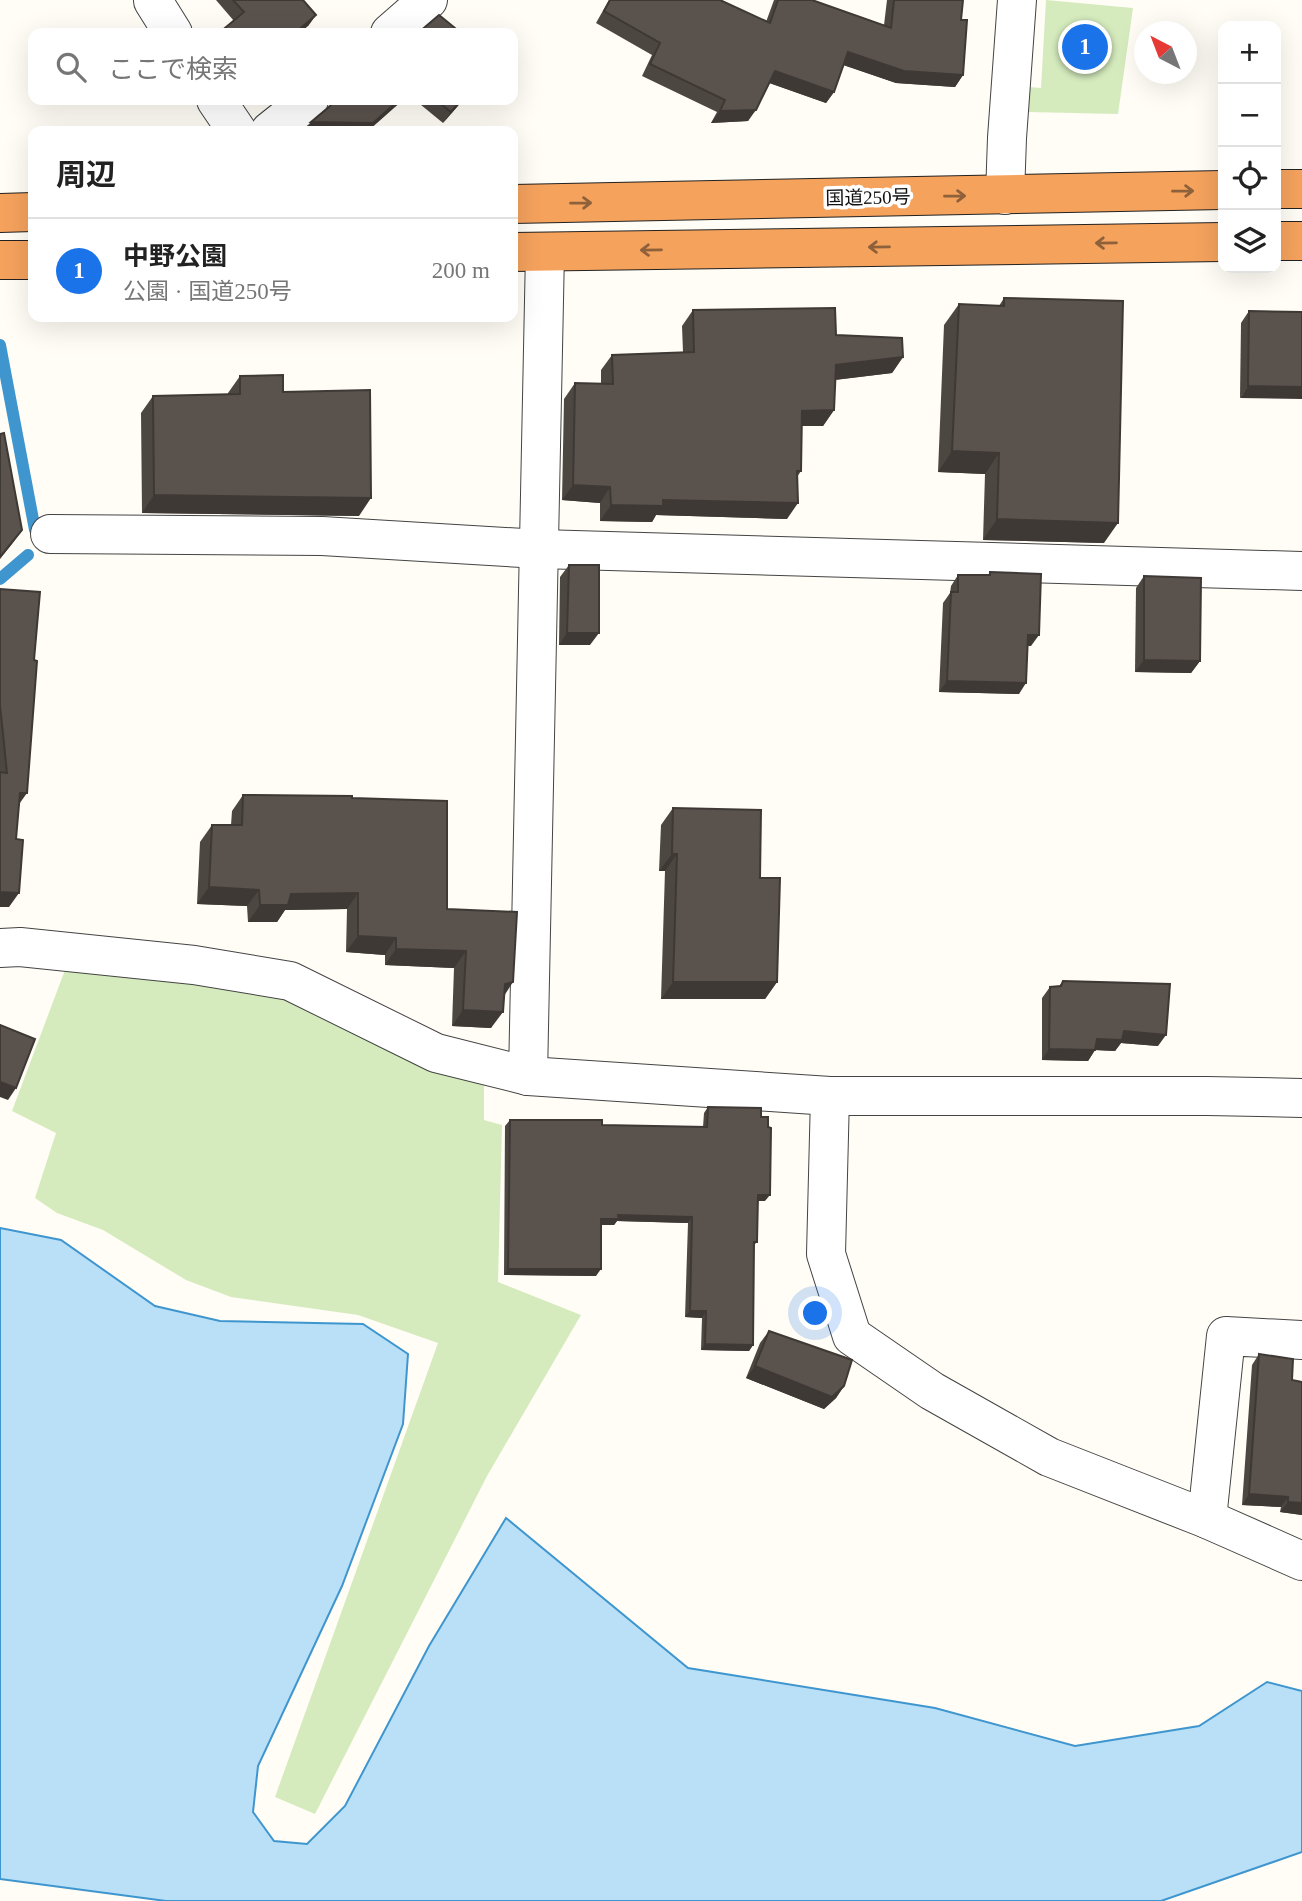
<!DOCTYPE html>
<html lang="ja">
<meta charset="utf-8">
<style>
:root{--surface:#fff;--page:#f2f2f2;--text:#222;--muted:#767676;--line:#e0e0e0;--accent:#1a73e8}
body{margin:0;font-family:"Times New Roman","Noto Sans JP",serif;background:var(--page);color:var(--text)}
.controls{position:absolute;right:21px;top:21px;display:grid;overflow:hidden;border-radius:14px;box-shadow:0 7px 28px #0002}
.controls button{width:63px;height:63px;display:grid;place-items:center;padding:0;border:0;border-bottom:2px solid var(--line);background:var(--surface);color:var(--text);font:35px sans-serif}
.compass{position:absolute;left:1134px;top:21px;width:63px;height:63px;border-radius:50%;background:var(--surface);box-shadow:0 7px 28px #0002;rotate:318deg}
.you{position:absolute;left:816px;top:1314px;width:24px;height:24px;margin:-18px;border:5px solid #fff;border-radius:50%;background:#1a73e8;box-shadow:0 0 0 10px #1a73e833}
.badge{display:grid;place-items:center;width:46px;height:46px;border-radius:50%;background:var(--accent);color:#fff;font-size:23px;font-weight:700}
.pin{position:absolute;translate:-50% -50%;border:4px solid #fff;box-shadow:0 2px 7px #0006}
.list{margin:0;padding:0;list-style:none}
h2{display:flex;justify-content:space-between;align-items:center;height:91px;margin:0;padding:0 28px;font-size:30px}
h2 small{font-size:23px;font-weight:400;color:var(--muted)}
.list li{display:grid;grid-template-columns:46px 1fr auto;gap:21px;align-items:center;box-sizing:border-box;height:105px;padding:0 28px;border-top:2px solid var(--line)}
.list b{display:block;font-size:26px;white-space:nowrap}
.list p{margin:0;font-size:23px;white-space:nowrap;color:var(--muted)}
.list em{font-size:23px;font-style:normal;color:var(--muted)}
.icon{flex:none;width:38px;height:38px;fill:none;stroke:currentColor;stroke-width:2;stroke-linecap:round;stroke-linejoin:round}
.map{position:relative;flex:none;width:1302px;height:1901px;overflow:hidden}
.search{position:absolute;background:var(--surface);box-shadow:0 7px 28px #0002;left:28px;top:28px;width:490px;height:77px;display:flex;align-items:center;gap:18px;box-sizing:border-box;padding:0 24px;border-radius:14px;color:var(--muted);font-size:26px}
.panel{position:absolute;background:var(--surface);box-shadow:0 7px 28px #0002;left:28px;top:126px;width:490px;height:196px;border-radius:14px}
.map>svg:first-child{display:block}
.green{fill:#d5ebbd}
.water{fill:#b9e0f7;stroke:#3f96cf;stroke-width:2}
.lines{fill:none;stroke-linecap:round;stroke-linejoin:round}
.stream{stroke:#3f96cf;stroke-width:12}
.minor-casing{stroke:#444;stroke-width:40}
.highway-casing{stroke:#222;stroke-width:40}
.minor{stroke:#fff;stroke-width:38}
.highway{stroke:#f5a25d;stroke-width:38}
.wall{fill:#4d4742}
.shaded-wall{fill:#3f3936}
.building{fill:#5a524d;stroke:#3f3936;stroke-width:2}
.oneway{stroke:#8e613b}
.labels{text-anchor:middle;stroke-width:7;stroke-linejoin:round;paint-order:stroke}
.street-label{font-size:19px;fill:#111;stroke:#fff}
</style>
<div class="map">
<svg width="1302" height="1901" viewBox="0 0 1302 1901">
<rect width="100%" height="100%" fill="#fffdf5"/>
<g class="green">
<polygon points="1046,0 1133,8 1118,114 1028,112 1029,87 1041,88"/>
<polygon points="65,970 281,991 484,1082 484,1120 502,1125 498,1282 581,1315 487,1476 315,1814 275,1797 438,1343 358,1315 231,1297 186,1280 103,1230 57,1213 35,1198 56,1133 12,1111"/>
</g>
<polygon class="water" points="0,1228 61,1240 155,1306 220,1321 363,1324 408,1354 403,1424 342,1586 258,1766 253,1812 274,1841 307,1844 345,1806 429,1646 506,1518 688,1668 935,1708 1075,1746 1199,1726 1267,1682 1302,1691 1302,1852 1161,1901 166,1901 0,1879"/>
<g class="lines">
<g class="stream">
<polyline points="0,345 35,530"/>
<polyline points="0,579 28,555"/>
</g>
<g class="minor-casing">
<g id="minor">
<polyline points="154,0 153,1 173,33"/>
<polyline points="390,33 428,0"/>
<polyline points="216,100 237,131"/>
<polyline points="270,131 309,100"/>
<polyline points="1005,195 1007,138 1017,0"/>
<polyline points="50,534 322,536 540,549 1302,571"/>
<polyline points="0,948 20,947 194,965 290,981 436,1053 528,1076 830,1096 1207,1096 1302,1098"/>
<polyline points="528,1076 545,252"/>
<polyline points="830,1096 826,1254 852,1336 932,1391 1049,1457 1207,1519 1302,1561"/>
<polyline points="1207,1519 1226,1336 1302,1340"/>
</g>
</g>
<g class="highway-casing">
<g id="highway">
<polyline points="1276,189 1302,189"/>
<polyline points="513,204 1223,190"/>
<polyline points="0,213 33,212"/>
<polyline points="1276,241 1302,241"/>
<polyline points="513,252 1223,242"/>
<polyline points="0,260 33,260"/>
</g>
</g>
<use href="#minor" class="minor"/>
<use href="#highway" class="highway"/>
</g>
<g class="wall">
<polygon points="216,0 303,0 316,15 308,26 234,21"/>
<polygon points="609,0 720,0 766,22 774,0 812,0 884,25 887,0 963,0 961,20 963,75 955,87 896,83 844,65 834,92 826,103 769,83 748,121 711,123 717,112 642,76 652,55 596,23"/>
<polygon points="415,100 463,100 443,123"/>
<polygon points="1004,298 1104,543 983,540 985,474 938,472 944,325 959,304 999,306"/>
<polygon points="693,310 836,335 903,357 892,373 835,380 834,410 823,426 801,426 801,471 797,477 787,519 656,515 652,522 600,521 600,503 562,500 564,399 575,383 601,384 601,370 612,355 683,352 682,326"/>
<polygon points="1249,311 1302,312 1240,398 1241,323"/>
<polygon points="240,376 283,392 359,516 142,513 141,413 153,396 228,395 228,393"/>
<polygon points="569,565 590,645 559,645 560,577"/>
<polygon points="990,572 1031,646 1028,646 1019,694 939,692 943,603 950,593 951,586 958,575 988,575"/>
<polygon points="1144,576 1200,661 1191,673 1135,672 1136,588"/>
<polygon points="0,589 19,803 9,907 0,907"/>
<polygon points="243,795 352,798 447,909 504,996 491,1028 452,1026 454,968 385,965 385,955 346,952 347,909 285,910 277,922 248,922 247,906 197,904 200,842 212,825 231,825 232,811"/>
<polygon points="673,808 760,878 777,982 765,999 661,999 665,871 659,871 661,825"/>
<polygon points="1063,981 1158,1046 1121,1043 1115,1051 1095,1050 1088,1061 1042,1060 1042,998 1050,987 1059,986"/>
<polygon points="708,1107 765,1201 758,1201 757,1242 754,1245 753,1345 749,1351 701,1350 702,1318 685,1317 688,1223 617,1221 614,1225 601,1225 596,1276 504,1275 505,1126 510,1120 602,1125 703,1127 704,1113"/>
<polygon points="769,1331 844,1386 836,1398 824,1409 746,1378 760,1343"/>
<polygon points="1259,1354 1292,1380 1302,1382 1302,1515 1280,1512 1281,1507 1242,1505 1252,1365"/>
</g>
<g class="shaded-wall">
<polygon points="316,15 308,26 300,33 295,33"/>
<polygon points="848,52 963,75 955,87 896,83 840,64"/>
<polygon points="775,71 834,92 826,103 767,82"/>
<polygon points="399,100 403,100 368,131 304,131 311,122"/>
<polygon points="461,100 463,100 443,123 451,112"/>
<polygon points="756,110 748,121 711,123 720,111"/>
<polygon points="903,357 892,373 825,381 836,365"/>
<polygon points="1248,386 1302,387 1302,399 1240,398"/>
<polygon points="834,410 823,426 791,426 802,411"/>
<polygon points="952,451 999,453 985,474 938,472"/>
<polygon points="573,485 610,487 600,503 562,500"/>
<polygon points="154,495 371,498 359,516 142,513"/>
<polygon points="663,500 798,503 787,519 656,515 652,522 600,521 611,505"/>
<polygon points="997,519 1118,523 1104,543 983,540"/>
<polygon points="22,530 12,544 0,559 0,557"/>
<polygon points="567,633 599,633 590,645 559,645"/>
<polygon points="1028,635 1039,635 1031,646 1020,646"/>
<polygon points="1144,660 1200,661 1191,673 1135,672"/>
<polygon points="947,681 1026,683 1019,694 939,692"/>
<polygon points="20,793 27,793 17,807"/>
<polygon points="672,854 677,854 665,871 659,871"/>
<polygon points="209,887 259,890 247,906 197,904"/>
<polygon points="0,892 19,893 9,907 0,907"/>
<polygon points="358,893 347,909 285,910 277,922 248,922 260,905 291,894"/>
<polygon points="358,936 396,938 385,955 346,952"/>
<polygon points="396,949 466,951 454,968 385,965"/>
<polygon points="513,982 502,999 505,984"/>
<polygon points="673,982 777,982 765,999 661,999"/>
<polygon points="463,1010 503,1012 491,1028 452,1026"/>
<polygon points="1124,1031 1166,1035 1158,1046 1121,1043 1115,1051 1095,1050 1088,1061 1042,1060 1049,1049 1097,1039"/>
<polygon points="0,1082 16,1088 8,1100 0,1097"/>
<polygon points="758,1195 770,1195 765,1201 754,1201"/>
<polygon points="618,1215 692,1217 688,1223 617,1221 614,1225 597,1225 601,1219"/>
<polygon points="508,1269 601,1269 596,1276 504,1275"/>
<polygon points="690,1311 706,1311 702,1318 685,1317"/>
<polygon points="705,1344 753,1345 749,1351 701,1350"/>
<polygon points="755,1366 844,1386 836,1398 824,1409 746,1378"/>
<polygon points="1249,1494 1288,1497 1281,1507 1242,1505"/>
<polygon points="1288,1502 1302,1503 1302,1515 1280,1512"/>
</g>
<g class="building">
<polygon points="233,0 303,0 316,15 295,33 219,33 244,12"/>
<polygon points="610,0 720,0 770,23 778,0 812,0 891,28 894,0 963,0 961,20 967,20 963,75 904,71 848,52 834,92 775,71 756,110 720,111 725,100 650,64 660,43 604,11"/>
<polygon points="439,15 461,33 418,33"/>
<polygon points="335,100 399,100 373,123 311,122 330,106"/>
<polygon points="436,100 461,100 451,112"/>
<polygon points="1004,298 1123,301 1118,523 997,519 999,453 952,451 959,304 1004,306"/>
<polygon points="835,308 836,335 902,338 903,357 836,365 834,410 802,411 801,471 797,471 798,503 663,500 663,506 611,505 610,487 573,485 575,383 613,384 612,355 694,352 693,310"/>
<polygon points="1249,311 1302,312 1302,387 1248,386"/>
<polygon points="283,375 283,392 370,390 371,498 154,495 153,396 240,394 240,376"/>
<polygon points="4,433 22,530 0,557 0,434"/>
<polygon points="569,565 599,565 599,633 567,633"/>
<polygon points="990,572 1041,574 1039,635 1028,635 1026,683 947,681 951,592 958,592 958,575 990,575"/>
<polygon points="1144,576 1201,578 1200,661 1144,660"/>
<polygon points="0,589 40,592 34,660 37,661 27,793 20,793 16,839 23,840 19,893 0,892 0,772 7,773 0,705"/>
<polygon points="243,795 352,796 352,798 447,801 447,909 517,912 513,982 505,984 503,1012 463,1010 466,951 396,949 396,938 358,936 358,893 291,894 288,905 260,905 259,890 209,887 212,825 242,825"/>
<polygon points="673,808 761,810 760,878 780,878 777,982 673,982 677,854 672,854"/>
<polygon points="1063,981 1170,984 1166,1035 1124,1031 1122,1040 1097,1039 1095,1050 1049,1049 1050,987 1061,986"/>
<polygon points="0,1025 35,1039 16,1088 0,1082"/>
<polygon points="708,1107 761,1108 761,1117 768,1117 768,1127 771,1128 770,1195 758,1195 757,1242 754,1242 753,1345 705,1344 706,1311 690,1311 692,1217 618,1215 619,1219 601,1219 601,1269 508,1269 510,1120 602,1120 602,1125 707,1127"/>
<polygon points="769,1331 852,1360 844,1386 832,1397 755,1366"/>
<polygon points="1259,1354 1293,1359 1292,1380 1302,1382 1302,1503 1288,1502 1288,1497 1249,1494"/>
</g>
<defs><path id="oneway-shaft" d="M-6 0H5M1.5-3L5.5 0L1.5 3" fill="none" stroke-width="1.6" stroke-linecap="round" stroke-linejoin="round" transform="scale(1.75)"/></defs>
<g class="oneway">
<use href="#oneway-shaft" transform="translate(1183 191) rotate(-1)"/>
<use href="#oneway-shaft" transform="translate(955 196) rotate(-1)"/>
<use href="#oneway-shaft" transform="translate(581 203) rotate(-1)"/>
<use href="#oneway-shaft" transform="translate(1106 243) rotate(179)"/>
<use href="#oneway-shaft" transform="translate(879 247) rotate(179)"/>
<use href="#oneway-shaft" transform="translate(651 250) rotate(179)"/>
</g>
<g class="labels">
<g class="street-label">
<text transform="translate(868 197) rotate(-1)" y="7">国道250号</text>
</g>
</g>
</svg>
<div class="controls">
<button>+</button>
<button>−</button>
<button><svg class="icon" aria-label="locate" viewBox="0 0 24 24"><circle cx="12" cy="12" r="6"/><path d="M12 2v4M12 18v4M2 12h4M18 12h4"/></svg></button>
<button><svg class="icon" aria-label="layers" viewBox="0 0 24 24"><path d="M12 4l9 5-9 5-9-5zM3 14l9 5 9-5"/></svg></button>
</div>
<svg class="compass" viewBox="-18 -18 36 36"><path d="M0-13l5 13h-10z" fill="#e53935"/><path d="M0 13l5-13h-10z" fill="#767676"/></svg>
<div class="you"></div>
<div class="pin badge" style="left:1085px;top:47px">1</div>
<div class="search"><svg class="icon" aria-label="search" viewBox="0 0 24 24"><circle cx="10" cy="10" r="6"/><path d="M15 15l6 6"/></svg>ここで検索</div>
<section class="panel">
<h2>周辺<small></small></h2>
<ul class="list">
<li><span class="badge">1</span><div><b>中野公園</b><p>公園 · 国道250号</p></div><em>200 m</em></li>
</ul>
</section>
</div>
